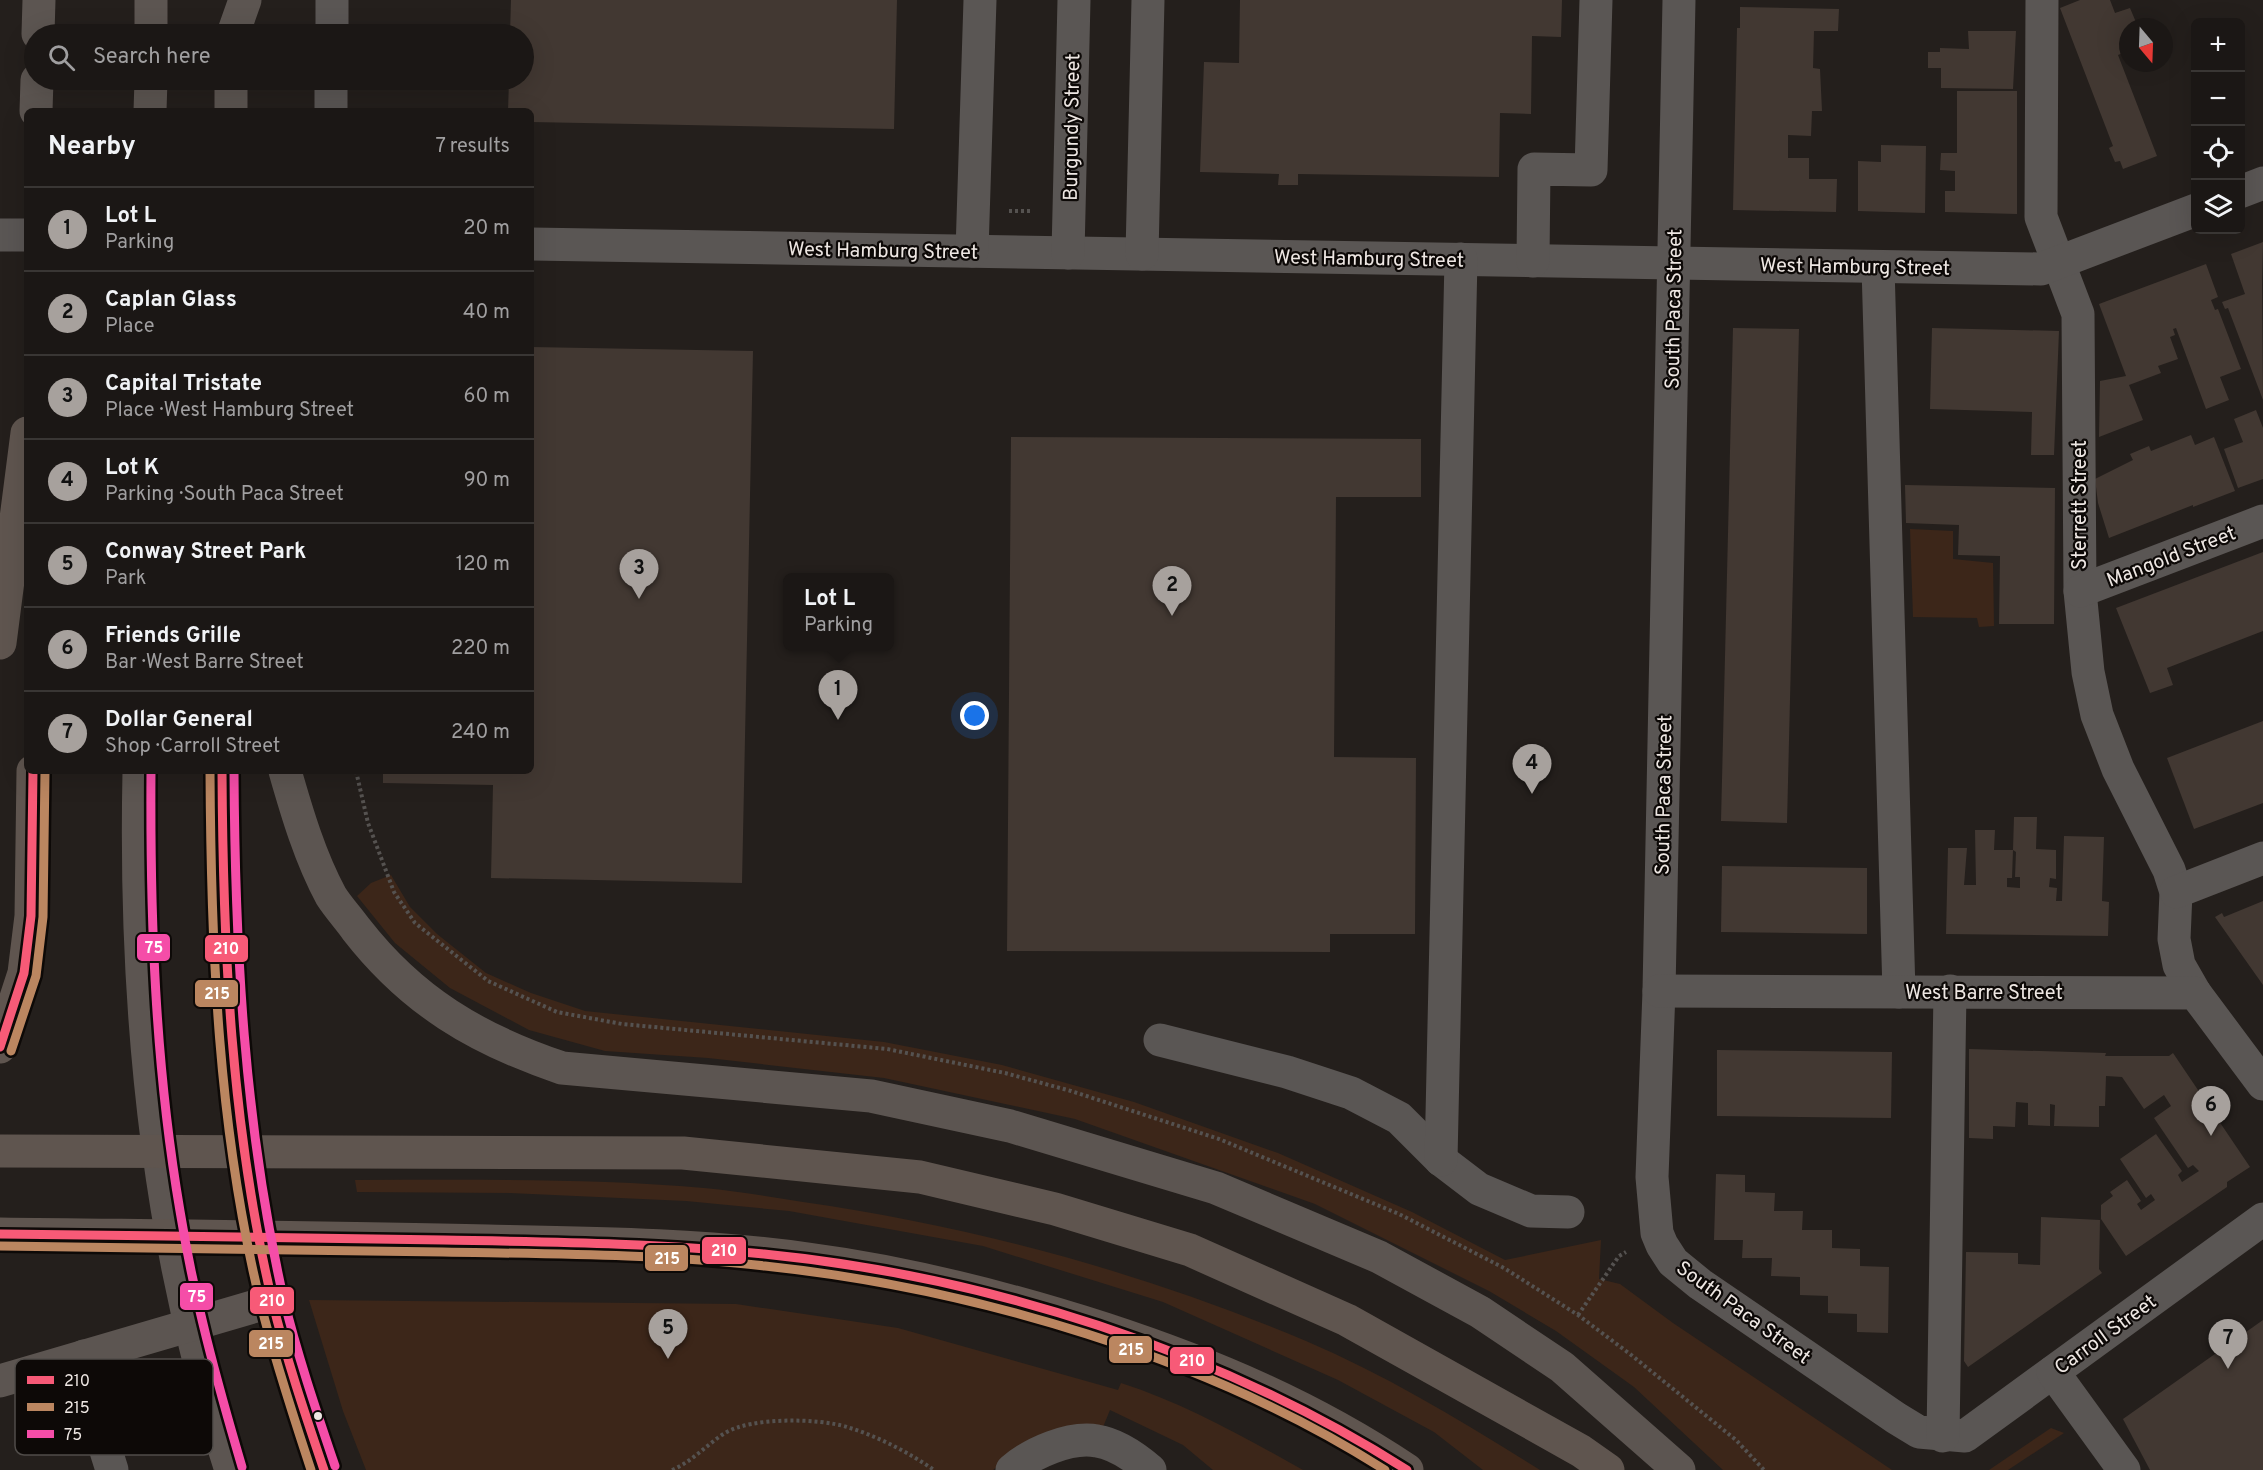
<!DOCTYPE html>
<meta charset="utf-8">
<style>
:root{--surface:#1b1715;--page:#282422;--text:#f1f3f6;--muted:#a09fa0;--line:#393634;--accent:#a7a19d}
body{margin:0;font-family:Overpass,sans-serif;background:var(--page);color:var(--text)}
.controls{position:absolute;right:18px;top:18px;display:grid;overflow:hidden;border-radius:9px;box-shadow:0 6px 24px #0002}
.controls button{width:54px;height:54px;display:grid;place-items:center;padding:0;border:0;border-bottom:2px solid var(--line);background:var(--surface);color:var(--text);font:30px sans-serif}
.compass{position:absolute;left:2119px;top:18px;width:54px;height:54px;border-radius:50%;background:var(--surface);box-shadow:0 6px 24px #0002;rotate:161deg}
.you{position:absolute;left:975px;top:716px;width:21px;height:21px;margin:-15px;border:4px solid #fff;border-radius:50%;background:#1a73e8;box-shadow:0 0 0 9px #1a73e833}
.badge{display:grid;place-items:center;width:39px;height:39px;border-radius:50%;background:var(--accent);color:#111;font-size:20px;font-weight:700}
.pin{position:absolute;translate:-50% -50px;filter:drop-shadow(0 2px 3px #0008)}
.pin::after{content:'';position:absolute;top:32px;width:21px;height:18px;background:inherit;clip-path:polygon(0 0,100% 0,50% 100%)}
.popup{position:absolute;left:783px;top:573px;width:111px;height:78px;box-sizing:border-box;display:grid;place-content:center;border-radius:9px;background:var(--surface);filter:drop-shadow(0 2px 4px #0005);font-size:20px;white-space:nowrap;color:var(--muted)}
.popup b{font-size:22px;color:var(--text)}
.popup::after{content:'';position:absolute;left:50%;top:100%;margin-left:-12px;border:12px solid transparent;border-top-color:var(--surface)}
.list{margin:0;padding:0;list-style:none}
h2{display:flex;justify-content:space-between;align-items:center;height:78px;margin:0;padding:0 24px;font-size:26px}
h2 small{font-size:20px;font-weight:400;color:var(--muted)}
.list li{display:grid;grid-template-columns:39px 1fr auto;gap:18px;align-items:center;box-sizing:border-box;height:84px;padding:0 24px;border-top:2px solid var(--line)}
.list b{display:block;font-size:22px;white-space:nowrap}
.list p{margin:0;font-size:20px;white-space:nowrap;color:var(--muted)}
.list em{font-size:20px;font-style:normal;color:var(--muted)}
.icon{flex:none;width:33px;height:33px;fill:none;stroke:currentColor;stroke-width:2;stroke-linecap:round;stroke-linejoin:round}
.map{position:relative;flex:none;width:2263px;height:1470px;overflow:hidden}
.search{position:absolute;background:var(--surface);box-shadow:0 6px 24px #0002;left:24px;top:24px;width:510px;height:66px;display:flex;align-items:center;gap:15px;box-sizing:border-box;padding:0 21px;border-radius:33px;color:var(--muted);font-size:22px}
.panel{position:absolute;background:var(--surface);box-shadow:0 6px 24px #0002;left:24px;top:108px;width:510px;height:666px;border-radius:9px}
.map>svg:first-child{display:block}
.green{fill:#3c2619}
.building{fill:#423832;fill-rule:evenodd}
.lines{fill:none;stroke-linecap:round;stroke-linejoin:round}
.path{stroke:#555250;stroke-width:4;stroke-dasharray:3 3;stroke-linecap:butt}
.minor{stroke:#5a5654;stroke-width:33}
.major{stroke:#5c5551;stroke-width:33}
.highway{stroke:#5f554f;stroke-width:33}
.bus-1-casing{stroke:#0d0907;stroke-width:14}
.bus-2-casing{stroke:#0d0907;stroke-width:14}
.bus-3-casing{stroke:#0d0907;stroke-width:14}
.bus-1{stroke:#f75a77;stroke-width:9}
.bus-2{stroke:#bb8660;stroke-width:9}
.bus-3{stroke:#f54da8;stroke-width:9}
.bus-dot{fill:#eee7e3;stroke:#0d0907;stroke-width:2}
.labels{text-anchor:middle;stroke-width:4.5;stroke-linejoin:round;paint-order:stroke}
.street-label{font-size:20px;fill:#eee7e3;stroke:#0d0907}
.key{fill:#0d0907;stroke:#504c49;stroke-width:1.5}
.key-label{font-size:16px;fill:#eee7e3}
.line-badge{stroke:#0d0907;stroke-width:2}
.badge-label{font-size:16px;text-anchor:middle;font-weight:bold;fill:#fff}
</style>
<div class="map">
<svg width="2263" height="1470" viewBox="0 0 2263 1470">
<rect width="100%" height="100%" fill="#241f1c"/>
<g class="green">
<polygon points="1910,529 1953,531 1953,559 1993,563 1994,626 1979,627 1977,618 1913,617"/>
<polygon points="391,875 410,907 437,934 486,973 531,993 585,1011 884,1042 1002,1065 1134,1102 1278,1153 1412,1212 1505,1260 1601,1240 1599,1279 1620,1284 1673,1323 1892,1470 1723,1470 1634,1387 1556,1331 1489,1291 1315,1204 1075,1119 884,1078 708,1058 605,1051 529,1030 450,988 395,943 357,896 371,883"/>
<path d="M355,1180C471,1180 589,1178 704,1188C737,1191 770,1197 803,1202C976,1227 1145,1273 1306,1341C1388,1376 1465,1423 1540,1470H1483L1434,1432L1338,1380L1163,1302L983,1246L789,1211L686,1201L510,1193L357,1192Z"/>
<path d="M309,1300L736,1304L898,1328L1118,1390L1121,1383C1186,1404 1244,1437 1303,1470H1213L1183,1445L1110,1410L1103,1427L1030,1440L993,1470H366L343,1411Z"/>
<polygon points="2051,1428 2064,1433 2008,1470 1989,1470"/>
</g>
<g class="building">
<polygon points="511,0 897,0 894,129 531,122 531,111 508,111 509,80 524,80 524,34 510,34"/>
<polygon points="1240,0 1562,0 1561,37 1532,36 1531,114 1500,113 1499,177 1298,174 1298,185 1278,185 1279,174 1200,172 1204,62 1239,63"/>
<polygon points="2080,0 2110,0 2115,13 2130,8 2138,27 2128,27 2128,51 2118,55 2157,156 2123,169 2120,161 2115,162 2109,148 2113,146 2060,8"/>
<polygon points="1740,7 1839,9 1838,31 1814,31 1813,68 1820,69 1822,111 1812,111 1811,136 1788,135 1788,158 1809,158 1809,179 1837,179 1836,212 1733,210 1737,28 1740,28"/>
<polygon points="1968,31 2016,31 2013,89 1941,88 1941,68 1928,68 1928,52 1940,52 1940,48 1969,49"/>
<polygon points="1957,91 2017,91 2017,214 1945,212 1945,191 1955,191 1955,171 1940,170 1941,153 1957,153"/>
<polygon points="1881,145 1926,146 1925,213 1858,211 1858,161 1881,162"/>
<polygon points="2263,242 2262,284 2263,400 2228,308 2225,309 2222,302 2245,294 2231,254"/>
<polygon points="2206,264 2218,297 2211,300 2215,310 2218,309 2241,369 2220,377 2229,400 2206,409 2176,328 2173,329 2175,335 2170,337 2178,359 2158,366 2161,373 2129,385 2143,420 2099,437 2100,381 2126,376 2099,304"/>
<polygon points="1733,328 1799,329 1787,823 1721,821"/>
<polygon points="1932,328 2059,331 2054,455 2031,455 2032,412 1930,409"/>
<polygon points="531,347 753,351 742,883 491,878 493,785 383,783 383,771 531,771"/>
<polygon points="2256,410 2263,428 2263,479 2238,488 2224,449 2243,442 2234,419"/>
<polygon points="2191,435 2195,445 2214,437 2235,491 2193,507 2193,505 2109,538 2098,503 2095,479 2133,460 2130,454 2149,446 2151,451"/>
<polygon points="1011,437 1421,439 1421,497 1336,497 1334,757 1416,758 1415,934 1330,934 1330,952 1007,951"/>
<polygon points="1905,485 2055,488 2054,624 1999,624 2000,556 1958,555 1959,525 1906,523"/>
<polygon points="2263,552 2263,631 2167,668 2173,685 2150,693 2116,608"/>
<polygon points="2263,721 2263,803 2194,829 2167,758"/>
<path d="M2014,817H2037L2036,849L2056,850V879L2050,878L2049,887L2057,888L2056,901H2062L2064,836L2104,837L2102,901L2109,902L2108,936L1946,934L1948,848H1967L1964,885H1976L1975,830H1995L1994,850H2013ZM2013,850L2016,852L2015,877H2020V888L2007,887V878H2012Z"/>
<polygon points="1722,866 1867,868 1867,934 1721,932"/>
<polygon points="2263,901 2263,985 2215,917 2222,913 2224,917"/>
<polygon points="1969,1049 2106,1053 2105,1056 2169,1056 2173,1053 2250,1167 2227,1182 2227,1187 2126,1256 2101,1219 2101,1205 2113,1196 2110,1192 2127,1180 2141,1201 2137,1204 2141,1210 2155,1200 2151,1194 2146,1198 2120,1159 2156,1134 2182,1171 2178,1175 2182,1182 2199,1171 2193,1165 2188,1168 2154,1118 2171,1106 2164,1095 2144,1109 2122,1077 2106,1076 2105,1106 2099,1106 2099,1127 2054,1126 2055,1105 2050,1104 2050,1126 2028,1125 2028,1103 2016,1102 2015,1127 1993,1126 1993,1139 1969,1138"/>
<polygon points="1717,1050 1892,1052 1891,1118 1717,1116"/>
<polygon points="1716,1174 1745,1175 1745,1192 1775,1193 1774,1211 1803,1211 1802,1230 1832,1230 1832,1248 1860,1249 1860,1266 1889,1267 1888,1333 1857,1332 1857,1314 1828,1313 1828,1296 1800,1295 1800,1277 1771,1276 1772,1258 1742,1258 1743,1240 1714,1240"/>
<polygon points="2041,1217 2100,1220 2099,1269 2102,1273 1968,1367 1964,1361 1966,1252 2018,1253 2018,1264 2040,1265"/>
<polygon points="2263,1320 2263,1470 2150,1470 2123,1419"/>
</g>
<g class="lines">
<g class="path">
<polyline points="1009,211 1031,211"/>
<polyline points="356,771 368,823 394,892 415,923 488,981 557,1012 622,1024 887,1049 1005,1073 1071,1091 1219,1139 1399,1214 1504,1268 1578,1315 1630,1354 1736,1440 1764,1470"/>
<polyline points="1578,1315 1619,1256 1626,1252"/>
<path d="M672,1470C693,1461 706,1445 725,1433C751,1417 818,1418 847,1427C877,1436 908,1452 934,1470"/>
</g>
<g class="minor">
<polyline points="1679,0 1659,991 1652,1177 1657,1233 1662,1245 1673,1262 1700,1284 1896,1418 1919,1432 1965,1436 2263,1219"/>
<polyline points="2042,0 2041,217 2078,314 2080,591 2088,672 2097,715 2118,769 2169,870 2176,892 2174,939 2179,965 2195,993"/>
<polyline points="332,34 332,0"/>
<polyline points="331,111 331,80"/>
<polyline points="2240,192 2263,183"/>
<polyline points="0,235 27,235"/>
<polyline points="531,244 2041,269 2196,210"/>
<polyline points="972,251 980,0"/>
<polyline points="1068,253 1074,0"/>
<polyline points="1142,254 1148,0"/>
<polyline points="1533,261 1534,169 1591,170 1596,0"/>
<polyline points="1878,267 1899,992"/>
<polyline points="2080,591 2263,521"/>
<polyline points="2176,892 2263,858"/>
<polyline points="1659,991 2195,993 2263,1084"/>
<polyline points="1160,1040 1287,1072 1351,1093 1399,1118 1441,1160 1479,1189 1531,1211 1568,1212"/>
<polyline points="1441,1160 1461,259"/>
<polyline points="84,1356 96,1419 112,1470"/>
<polyline points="2053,1372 2124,1470"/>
<polyline points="1943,1436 1950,991"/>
<path d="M1012,1470C1032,1453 1070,1436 1097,1441C1116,1444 1136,1458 1150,1470"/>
</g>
<g class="major">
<polyline points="38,34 39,0"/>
<polyline points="151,34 151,0"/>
<polyline points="233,34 245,0"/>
<polyline points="231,80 231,111"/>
<polyline points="36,111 37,80"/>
<polyline points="150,111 151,80"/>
<path d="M139,771C134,1006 156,1246 231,1470"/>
<path d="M222,771C221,1006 239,1249 324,1470"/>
<path d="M285,771C297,813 310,857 331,896C338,907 348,918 356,929C412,1001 476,1039 562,1068L871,1096L1010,1126L1216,1188L1379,1257L1480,1312L1562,1367L1679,1470"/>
<polyline points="0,1381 273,1301"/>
</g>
<g class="highway">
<polyline points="0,643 27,433"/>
<polyline points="0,1047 24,973 31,916 33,771"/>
<polyline points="0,1151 683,1153 920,1177 1055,1209 1190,1250 1347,1320 1581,1451 1608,1470"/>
<path d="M0,1234C163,1236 325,1237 488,1241C595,1243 701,1244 808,1259C908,1272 1008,1298 1105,1329C1212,1364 1313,1407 1407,1470"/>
</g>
<g class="bus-1-casing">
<g id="bus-1">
<path d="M222,771C223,949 231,1127 272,1300C286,1358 305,1414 324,1470"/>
<polyline points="0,1047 24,973 31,916 33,771"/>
<path d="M0,1234C148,1236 296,1237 444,1240C551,1242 658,1243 764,1254C986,1276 1218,1350 1407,1470"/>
</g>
</g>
<g class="bus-2-casing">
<g id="bus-2">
<path d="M210,771C211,950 218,1131 261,1305C275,1361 293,1415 311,1470"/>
<polyline points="11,1051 36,976 43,917 45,771"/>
<path d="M0,1246C148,1248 296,1249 443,1252C550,1254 658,1254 765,1266C973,1288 1208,1357 1385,1470"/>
</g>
</g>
<g class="bus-3-casing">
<g id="bus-3">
<path d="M151,771C150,918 155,1065 180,1211C194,1298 217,1382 242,1467"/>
<path d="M234,771C235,948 244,1123 283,1296C297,1354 316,1410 335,1466"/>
</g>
</g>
<use href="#bus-1" class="bus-1"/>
<use href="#bus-2" class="bus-2"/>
<use href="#bus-3" class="bus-3"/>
</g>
<circle class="bus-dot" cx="318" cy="1416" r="5"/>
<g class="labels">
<g class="street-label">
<text transform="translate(1071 127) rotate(-89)" y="7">Burgundy Street</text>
<text transform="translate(883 250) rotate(1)" y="7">West Hamburg Street</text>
<text transform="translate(1369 258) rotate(1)" y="7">West Hamburg Street</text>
<text transform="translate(1855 266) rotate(1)" y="7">West Hamburg Street</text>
<text transform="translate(1673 309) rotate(-89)" y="7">South Paca Street</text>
<text transform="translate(2079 505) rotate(-90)" y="7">Sterrett Street</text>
<text transform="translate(2171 556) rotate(-21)" y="7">Mangold Street</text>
<text transform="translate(1663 795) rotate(-89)" y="7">South Paca Street</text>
<text x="1984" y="999">West Barre Street</text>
<text transform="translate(1744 1312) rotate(36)" y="7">South Paca Street</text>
<text transform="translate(2105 1334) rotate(-36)" y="7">Carroll Street</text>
</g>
</g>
<rect x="15" y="1359" width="198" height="96" rx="9" class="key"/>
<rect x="27" y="1376" width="27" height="8" fill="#f75a77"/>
<rect x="27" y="1403" width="27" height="8" fill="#bb8660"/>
<rect x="27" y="1430" width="27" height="8" fill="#f54da8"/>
<g class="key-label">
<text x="64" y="1386">210</text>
<text x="64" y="1413">215</text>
<text x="64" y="1440">75</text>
</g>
<g class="line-badge">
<rect x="136" y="933" width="35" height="29" rx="6" fill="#f54da8"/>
<rect x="204" y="934" width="45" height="29" rx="6" fill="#f75a77"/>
<rect x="194" y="979" width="45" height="29" rx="6" fill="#bb8660"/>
<rect x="701" y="1236" width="46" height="29" rx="6" fill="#f75a77"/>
<rect x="644" y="1244" width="45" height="28" rx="6" fill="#bb8660"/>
<rect x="179" y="1282" width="35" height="29" rx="6" fill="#f54da8"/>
<rect x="249" y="1286" width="46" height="29" rx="6" fill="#f75a77"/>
<rect x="248" y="1329" width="46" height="29" rx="6" fill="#bb8660"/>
<rect x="1108" y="1335" width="45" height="29" rx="6" fill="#bb8660"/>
<rect x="1169" y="1346" width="46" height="29" rx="6" fill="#f75a77"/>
</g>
<g class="badge-label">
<text x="154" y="953">75</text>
<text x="226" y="954">210</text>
<text x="217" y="999">215</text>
<text x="724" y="1256">210</text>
<text x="667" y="1264">215</text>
<text x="197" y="1302">75</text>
<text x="272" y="1306">210</text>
<text x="271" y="1349">215</text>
<text x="1131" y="1355">215</text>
<text x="1192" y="1366">210</text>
</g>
</svg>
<div class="controls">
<button>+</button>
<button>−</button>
<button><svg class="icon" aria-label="locate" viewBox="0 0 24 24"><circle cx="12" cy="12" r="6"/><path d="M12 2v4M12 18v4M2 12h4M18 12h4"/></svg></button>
<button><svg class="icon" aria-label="layers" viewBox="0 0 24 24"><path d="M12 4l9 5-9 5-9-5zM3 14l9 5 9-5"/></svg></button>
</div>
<svg class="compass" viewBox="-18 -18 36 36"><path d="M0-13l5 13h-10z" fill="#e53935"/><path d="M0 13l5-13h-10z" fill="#a09fa0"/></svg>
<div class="you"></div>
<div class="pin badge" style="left:838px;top:720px">1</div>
<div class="popup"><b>Lot L</b>Parking</div>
<div class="pin badge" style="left:1172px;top:616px">2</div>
<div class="pin badge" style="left:639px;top:599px">3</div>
<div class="pin badge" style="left:1532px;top:794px">4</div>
<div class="pin badge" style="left:668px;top:1359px">5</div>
<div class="pin badge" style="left:2211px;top:1136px">6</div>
<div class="pin badge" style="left:2228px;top:1369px">7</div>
<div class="search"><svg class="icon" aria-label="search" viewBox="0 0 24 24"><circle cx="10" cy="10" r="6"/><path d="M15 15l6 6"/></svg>Search here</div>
<section class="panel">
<h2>Nearby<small>7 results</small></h2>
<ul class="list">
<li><span class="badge">1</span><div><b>Lot L</b><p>Parking</p></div><em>20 m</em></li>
<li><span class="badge">2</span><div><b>Caplan Glass</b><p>Place</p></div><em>40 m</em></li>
<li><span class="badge">3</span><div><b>Capital Tristate</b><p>Place · West Hamburg Street</p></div><em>60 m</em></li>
<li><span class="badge">4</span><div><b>Lot K</b><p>Parking · South Paca Street</p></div><em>90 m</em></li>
<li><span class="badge">5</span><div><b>Conway Street Park</b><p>Park</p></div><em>120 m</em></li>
<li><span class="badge">6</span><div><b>Friends Grille</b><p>Bar · West Barre Street</p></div><em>220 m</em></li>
<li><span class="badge">7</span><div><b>Dollar General</b><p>Shop · Carroll Street</p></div><em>240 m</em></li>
</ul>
</section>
</div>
